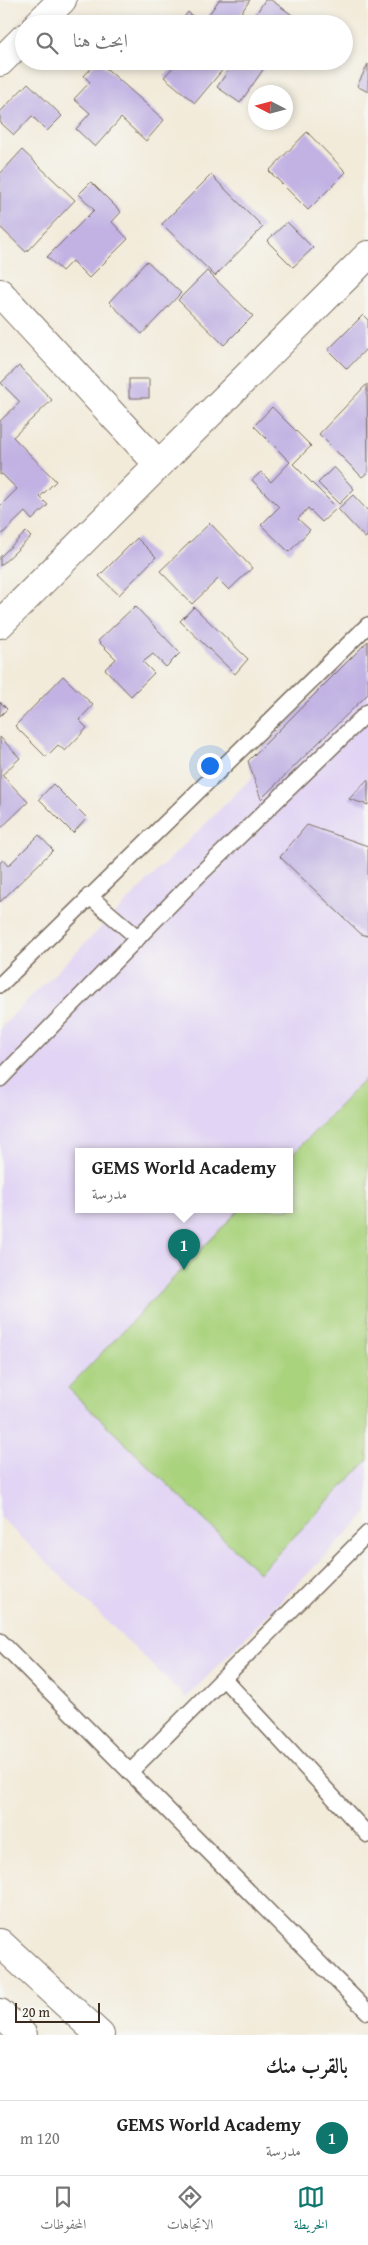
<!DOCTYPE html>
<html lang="ar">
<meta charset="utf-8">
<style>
:root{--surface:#fff;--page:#f6f6f6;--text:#222;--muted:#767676;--line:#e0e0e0;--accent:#0f766e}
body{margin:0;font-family:"Gentium Book Plus",Amiri,serif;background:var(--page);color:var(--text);direction:rtl}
.compass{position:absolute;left:248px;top:85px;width:45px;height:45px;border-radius:50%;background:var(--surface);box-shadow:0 2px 8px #0003;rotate:276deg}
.scale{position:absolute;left:15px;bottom:12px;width:85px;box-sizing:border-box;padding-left:5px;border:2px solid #3b2a1e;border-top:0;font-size:14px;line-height:18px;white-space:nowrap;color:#3b2a1e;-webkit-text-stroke:4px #f6f6f2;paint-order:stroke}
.you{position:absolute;left:209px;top:765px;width:18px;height:18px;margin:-12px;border:4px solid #fff;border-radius:50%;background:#1a73e8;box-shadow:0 0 0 8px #1a73e833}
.badge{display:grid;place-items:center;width:32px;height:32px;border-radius:50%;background:var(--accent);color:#fff;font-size:16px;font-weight:700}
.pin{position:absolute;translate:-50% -41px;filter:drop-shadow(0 1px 2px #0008)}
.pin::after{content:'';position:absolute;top:26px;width:18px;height:15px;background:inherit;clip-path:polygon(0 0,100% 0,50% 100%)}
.popup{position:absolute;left:75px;top:1148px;width:218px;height:65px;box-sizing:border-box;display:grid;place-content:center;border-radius:0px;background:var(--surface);filter:drop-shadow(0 1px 4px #0005);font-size:16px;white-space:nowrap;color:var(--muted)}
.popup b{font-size:19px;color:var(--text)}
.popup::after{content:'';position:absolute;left:50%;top:100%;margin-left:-10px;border:10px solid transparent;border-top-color:var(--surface)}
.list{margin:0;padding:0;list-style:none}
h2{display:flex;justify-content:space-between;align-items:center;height:65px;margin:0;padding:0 20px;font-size:21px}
h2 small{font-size:16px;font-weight:400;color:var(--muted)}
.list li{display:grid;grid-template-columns:32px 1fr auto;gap:15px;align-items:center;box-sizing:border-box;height:75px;padding:0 20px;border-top:1px solid var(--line)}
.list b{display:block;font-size:19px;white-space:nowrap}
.list p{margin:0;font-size:16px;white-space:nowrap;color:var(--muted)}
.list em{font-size:16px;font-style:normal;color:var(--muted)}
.icon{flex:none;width:28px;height:28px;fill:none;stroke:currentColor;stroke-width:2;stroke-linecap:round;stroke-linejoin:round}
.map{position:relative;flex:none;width:368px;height:2035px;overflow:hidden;direction:ltr}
.search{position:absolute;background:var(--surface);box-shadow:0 2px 8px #0003;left:15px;right:15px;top:15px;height:55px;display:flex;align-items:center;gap:12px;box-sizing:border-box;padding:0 18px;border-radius:28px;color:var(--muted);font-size:19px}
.sheet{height:140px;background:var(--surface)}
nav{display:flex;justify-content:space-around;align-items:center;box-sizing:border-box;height:70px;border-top:1px solid var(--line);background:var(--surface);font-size:14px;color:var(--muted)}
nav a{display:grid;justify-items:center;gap:2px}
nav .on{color:var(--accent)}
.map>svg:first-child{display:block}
.built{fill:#e1d4f4;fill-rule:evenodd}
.green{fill:#aad37e;stroke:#727e4e}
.building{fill:#c1b2e3}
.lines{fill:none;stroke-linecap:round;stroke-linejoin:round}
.service-casing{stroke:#7b6e60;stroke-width:18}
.minor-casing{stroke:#7b6e60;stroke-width:30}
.motorway-casing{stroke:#7b6e60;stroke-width:30}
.service{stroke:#fff;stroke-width:15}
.minor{stroke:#fff;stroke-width:28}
.motorway{stroke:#fff;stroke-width:28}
</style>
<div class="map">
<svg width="368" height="2035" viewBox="0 0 368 2035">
<rect width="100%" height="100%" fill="#f6f6f2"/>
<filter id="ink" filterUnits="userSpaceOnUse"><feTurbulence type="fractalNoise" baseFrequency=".02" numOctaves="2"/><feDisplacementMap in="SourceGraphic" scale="10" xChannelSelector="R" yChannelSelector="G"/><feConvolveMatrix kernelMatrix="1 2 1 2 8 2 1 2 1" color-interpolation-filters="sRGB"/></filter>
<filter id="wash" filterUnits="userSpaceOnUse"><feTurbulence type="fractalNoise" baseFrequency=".0096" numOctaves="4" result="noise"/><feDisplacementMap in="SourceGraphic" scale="20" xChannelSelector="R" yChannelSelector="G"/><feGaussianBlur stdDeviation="1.12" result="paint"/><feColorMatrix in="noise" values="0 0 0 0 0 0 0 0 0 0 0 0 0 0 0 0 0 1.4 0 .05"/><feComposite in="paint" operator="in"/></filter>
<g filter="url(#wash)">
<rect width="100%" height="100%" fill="#f2ebda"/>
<path class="built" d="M368,662V1512L186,1698L0,1517V1028ZM79,1151H289V1209H79Z"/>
<polygon class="green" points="368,1076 368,1460 259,1573 68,1388 240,1209 289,1209 289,1158"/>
<g id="blocks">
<g class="building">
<polygon points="219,0 250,0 241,13 252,20 265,0 271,0 298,19 295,24 202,24"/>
<polygon points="188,12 201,24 179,24"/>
<polygon points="98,61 164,120 146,141 121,118 95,147 76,129 90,113 74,99 90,82 84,76"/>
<polygon points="172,61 230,61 195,103 164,77 176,64"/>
<polygon points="235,61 269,61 240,103 217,87"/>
<polygon points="368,64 368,92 357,86"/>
<polygon points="28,83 62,116 47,131 32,116 14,135 0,122 0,112"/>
<polygon points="307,132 346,172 308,210 269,171"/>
<polygon points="22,150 75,200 26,252 0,227 0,174"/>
<polygon points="211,175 263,227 215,276 162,224"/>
<polygon points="91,182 121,212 112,222 128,239 89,278 72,261 62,271 47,257 94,210 79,194"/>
<polygon points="287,222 313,248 293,267 267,241"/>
<polygon points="147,261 181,293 142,334 109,302"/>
<polygon points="207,271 253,316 224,345 178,300"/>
<polygon points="363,315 368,320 368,351 366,349 347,369 328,350"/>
<polygon points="19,366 52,400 13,437 56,481 40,497 48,505 32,520 25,512 0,536 0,506 17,489 2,474 0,475 0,421 20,402 1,383"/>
<rect x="129" y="379" width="20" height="19"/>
<polygon points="367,384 368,472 362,477 319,434"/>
<polygon points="272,407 311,446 293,464 337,508 322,522 308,508 298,519 310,530 289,552 261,525 279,507 252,480 261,472 271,482 290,462 254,426"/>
<polygon points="334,467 354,489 339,504 318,483"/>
<polygon points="353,495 368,511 368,535 365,538 338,509"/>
<polygon points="210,523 252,568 229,590 218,579 192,604 160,571"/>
<polygon points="26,532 31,537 0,566 0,557"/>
<polygon points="137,538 156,557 119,595 99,576"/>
<polygon points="135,606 180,653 166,667 153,654 143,662 154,673 131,696 105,669 116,659 98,641"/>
<polygon points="194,607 248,659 235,674 180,621"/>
<polygon points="368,641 368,694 261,799 248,761"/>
<polygon points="63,676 93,705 79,720 87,728 65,751 58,745 46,757 15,726"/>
<polygon points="0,702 7,709 0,716"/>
<polygon points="0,737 20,758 2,775 28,802 0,829"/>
<polygon points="368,779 368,805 349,799"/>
<polygon points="53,784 87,818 73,833 39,799"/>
<polygon points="307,825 368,846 368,936 361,934 280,857"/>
<polygon points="39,835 53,850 0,902 0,863 3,860 8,866"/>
</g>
</g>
</g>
<g filter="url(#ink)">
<use href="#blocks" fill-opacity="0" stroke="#7b6e60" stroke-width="1"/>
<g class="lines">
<g class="service-casing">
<g id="service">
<polyline points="89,896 138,938"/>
<polyline points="0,985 368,625"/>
<polyline points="0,1079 197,877 368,712"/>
<polyline points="0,1641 368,2012"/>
<polyline points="224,1679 368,1835"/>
<polyline points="130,1772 368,1533"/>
</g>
</g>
<g class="minor-casing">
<g id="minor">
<polyline points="38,24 62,0"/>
<polyline points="0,62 24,38"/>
<polyline points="0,293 158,464"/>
<polyline points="0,624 368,255"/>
</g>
</g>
<g class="motorway-casing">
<g id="motorway">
<polyline points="0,1943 100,2035"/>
<polyline points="0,2013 23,2035"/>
</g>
</g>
<use href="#service" class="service"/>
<use href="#minor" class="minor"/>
<use href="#motorway" class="motorway"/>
</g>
</g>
</svg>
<svg class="compass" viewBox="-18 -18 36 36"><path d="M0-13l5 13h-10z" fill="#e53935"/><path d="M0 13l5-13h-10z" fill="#767676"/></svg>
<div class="scale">20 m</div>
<div class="you"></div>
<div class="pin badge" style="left:184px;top:1270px">1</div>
<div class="popup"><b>GEMS World Academy</b>مدرسة</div>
<div class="search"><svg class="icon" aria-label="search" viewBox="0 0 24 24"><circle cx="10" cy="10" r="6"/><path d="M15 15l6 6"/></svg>ابحث هنا</div>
</div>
<section class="sheet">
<h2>بالقرب منك<small></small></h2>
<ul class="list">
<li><span class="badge">1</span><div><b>GEMS World Academy</b><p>مدرسة</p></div><em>120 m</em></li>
</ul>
</section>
<nav>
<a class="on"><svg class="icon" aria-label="map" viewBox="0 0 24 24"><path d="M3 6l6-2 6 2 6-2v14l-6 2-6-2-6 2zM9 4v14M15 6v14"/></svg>الخريطة</a>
<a><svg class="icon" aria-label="directions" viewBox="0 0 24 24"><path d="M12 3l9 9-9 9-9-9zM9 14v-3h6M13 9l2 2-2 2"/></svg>الاتجاهات</a>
<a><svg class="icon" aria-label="saved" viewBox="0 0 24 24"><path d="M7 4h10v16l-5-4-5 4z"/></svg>المحفوظات</a>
</nav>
